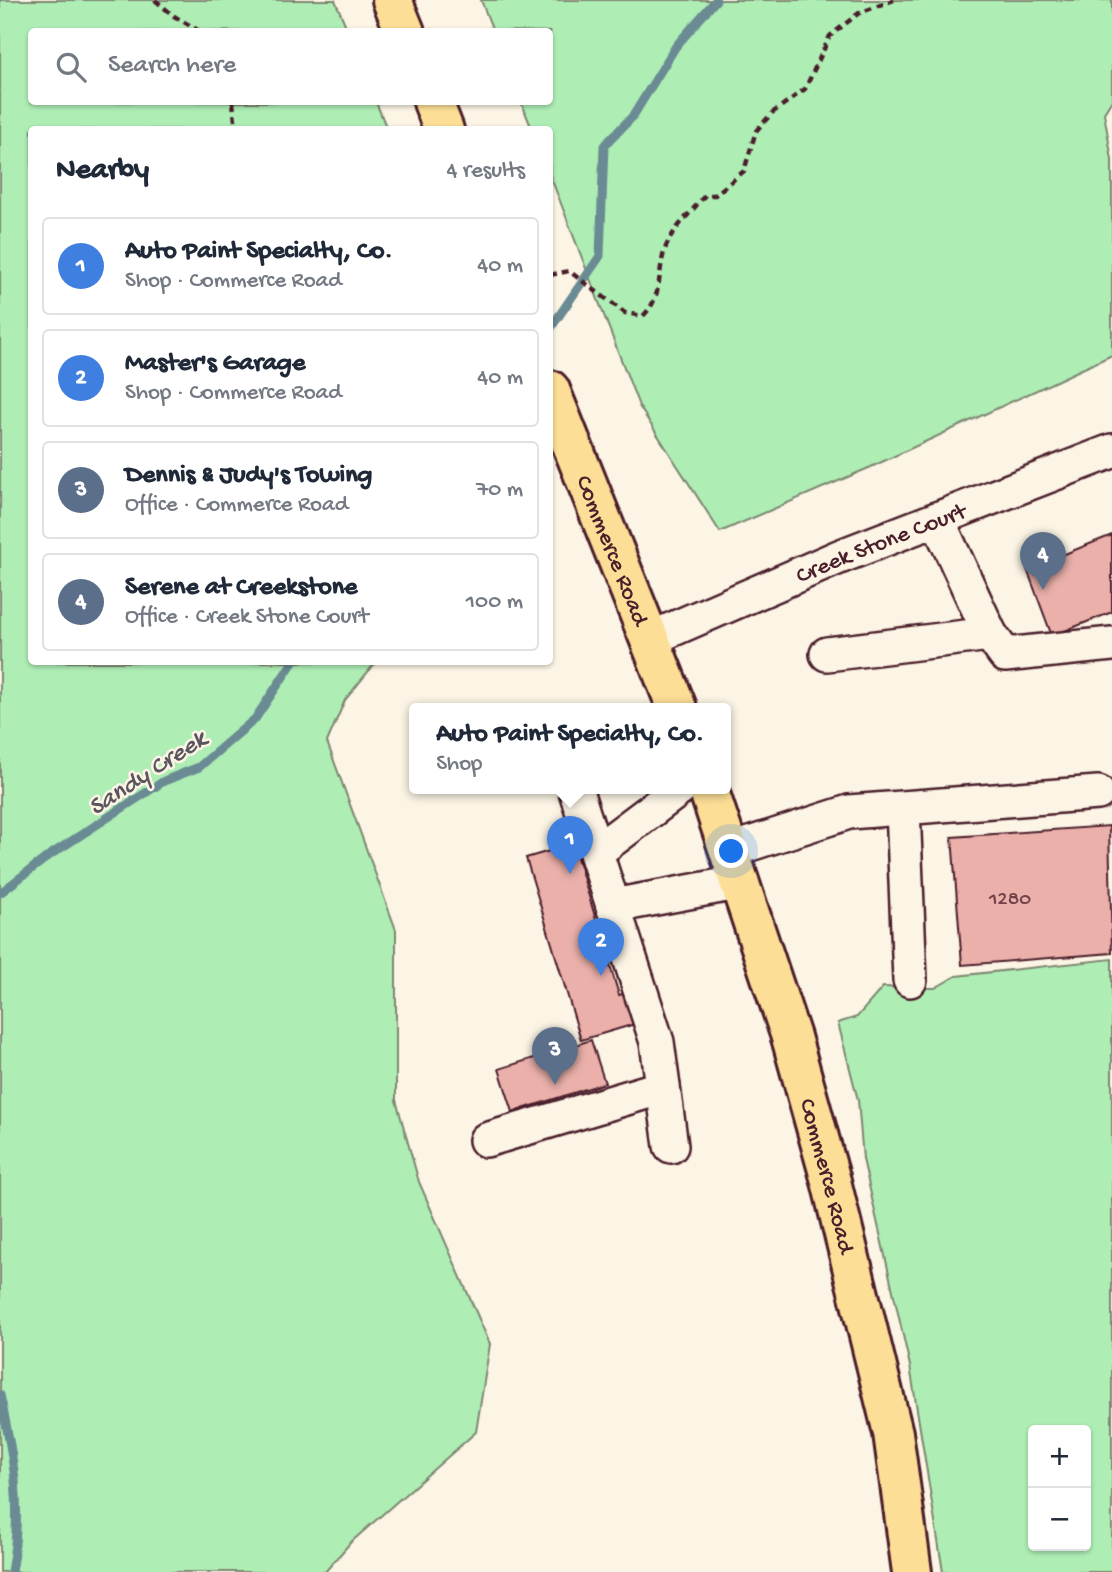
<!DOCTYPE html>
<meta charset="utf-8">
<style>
:root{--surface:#fff;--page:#f6f6f7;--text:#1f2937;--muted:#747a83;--line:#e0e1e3;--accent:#1a73e8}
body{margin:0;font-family:"Gochi Hand",sans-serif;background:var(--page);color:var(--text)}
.controls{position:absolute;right:21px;bottom:21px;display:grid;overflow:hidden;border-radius:7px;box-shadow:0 2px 5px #0004}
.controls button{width:63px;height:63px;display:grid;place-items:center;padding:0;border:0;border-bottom:2px solid var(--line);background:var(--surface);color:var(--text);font:35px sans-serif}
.you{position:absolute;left:732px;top:852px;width:24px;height:24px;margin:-18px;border:5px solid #fff;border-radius:50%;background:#1a73e8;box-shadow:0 0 0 10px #1a73e833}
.badge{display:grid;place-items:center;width:46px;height:46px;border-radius:50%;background:var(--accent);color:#fff;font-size:23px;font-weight:700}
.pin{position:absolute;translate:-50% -58px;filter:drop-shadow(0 2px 4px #0008)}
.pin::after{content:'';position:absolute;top:37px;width:24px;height:21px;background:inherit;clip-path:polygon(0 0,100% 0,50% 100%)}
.popup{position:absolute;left:409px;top:703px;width:322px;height:91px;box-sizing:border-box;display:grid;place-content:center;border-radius:7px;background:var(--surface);filter:drop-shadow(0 2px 5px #0005);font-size:23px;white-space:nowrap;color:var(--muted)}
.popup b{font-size:26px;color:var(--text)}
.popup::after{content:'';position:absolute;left:50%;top:100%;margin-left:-14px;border:14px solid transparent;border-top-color:var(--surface)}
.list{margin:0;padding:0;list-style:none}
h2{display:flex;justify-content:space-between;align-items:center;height:91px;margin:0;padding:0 28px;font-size:30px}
h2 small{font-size:23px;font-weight:400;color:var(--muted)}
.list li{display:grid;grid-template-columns:46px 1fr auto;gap:21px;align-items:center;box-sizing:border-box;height:98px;margin:0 14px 14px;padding:0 14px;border:2px solid var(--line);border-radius:7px}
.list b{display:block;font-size:26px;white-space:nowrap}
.list p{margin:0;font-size:23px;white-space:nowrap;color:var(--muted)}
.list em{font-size:23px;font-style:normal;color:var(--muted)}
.icon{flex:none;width:38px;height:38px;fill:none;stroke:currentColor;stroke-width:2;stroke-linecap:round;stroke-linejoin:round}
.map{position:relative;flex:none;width:1112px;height:1572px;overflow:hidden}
.search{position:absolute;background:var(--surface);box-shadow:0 2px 5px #0004;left:28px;top:28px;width:525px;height:77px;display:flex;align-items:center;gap:18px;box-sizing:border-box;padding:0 24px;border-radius:7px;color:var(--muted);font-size:26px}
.panel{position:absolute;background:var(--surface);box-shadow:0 2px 5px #0004;left:28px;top:126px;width:525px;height:539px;border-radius:7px}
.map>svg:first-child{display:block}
.green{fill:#aeeeb5;stroke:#7c8670;stroke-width:2;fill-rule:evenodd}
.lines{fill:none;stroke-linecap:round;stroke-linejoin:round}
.stream{stroke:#6b8b93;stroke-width:9}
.building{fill:#ebb0aa;stroke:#4a1f2b;stroke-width:2}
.minor-casing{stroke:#4a1f2b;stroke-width:38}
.highway-casing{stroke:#4a1f2b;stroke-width:44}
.path{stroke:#4a1f2b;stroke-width:4.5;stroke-dasharray:7 5;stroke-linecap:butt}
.minor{stroke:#fcf5e5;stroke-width:33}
.highway{stroke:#fcde96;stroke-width:38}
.labels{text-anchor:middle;stroke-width:5;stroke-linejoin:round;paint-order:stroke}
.number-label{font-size:21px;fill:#72434b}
.street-label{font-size:24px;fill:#4a1f2b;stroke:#fcf5e5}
.water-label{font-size:26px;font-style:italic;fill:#5a555f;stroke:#fcf5e5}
</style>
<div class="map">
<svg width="1112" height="1572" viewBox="0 0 1112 1572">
<rect width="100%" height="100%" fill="#fcf5e5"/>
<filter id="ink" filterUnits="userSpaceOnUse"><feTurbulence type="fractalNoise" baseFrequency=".0143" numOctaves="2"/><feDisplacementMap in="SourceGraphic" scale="14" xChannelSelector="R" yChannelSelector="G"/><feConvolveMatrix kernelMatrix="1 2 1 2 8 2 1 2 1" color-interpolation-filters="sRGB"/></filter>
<g filter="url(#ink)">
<g class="green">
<polygon points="0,0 335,0 348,31 32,32 32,102 376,102 387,129 32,130 32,662 376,662 345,700 327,742 396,930 396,1100 419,1182 490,1344 476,1432 350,1543 325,1572 0,1572"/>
<polygon points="481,0 1112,0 1112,100 1104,113 1112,160 1112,355 871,467 720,532 639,406 550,175 550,130 532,129 521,102 550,102 550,32 493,31"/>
<path d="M1112,959V1572H943L910,1366L863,1159L858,1100L838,1023L857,1017L883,987L935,988L956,976ZM1033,1430H1086V1546H1033Z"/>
</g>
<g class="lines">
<g class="stream">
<polyline points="550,329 600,256 604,146 633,116 676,46 716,0"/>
<polyline points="0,893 50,855 164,781 199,767 255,719 293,662"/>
<path d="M0,1395C14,1459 23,1507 11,1572"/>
</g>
</g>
<g class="building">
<polygon points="1112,535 1112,612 1052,636 1027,569"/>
<polygon points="1109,826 1112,953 962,965 952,837"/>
<polygon points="573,844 619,995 626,993 635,1024 581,1040 526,858"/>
<polygon points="591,1040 605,1083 513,1112 499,1069"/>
</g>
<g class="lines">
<g class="minor-casing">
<g id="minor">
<polyline points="990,634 1005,655 1112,644"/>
<path id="s1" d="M650,639L839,557L1112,451"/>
<polyline points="827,654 990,634 937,519"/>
<polyline points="575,788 657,1042 671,1146"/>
<polyline points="903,808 910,980"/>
<polyline points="731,850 849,812 1098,793"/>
<polyline points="596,852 681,788"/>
<polyline points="613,906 742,882"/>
<polyline points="486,1140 663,1087"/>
</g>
</g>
<g class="highway-casing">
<g id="highway">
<polyline points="392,0 405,32"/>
<polyline points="433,102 444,130"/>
<path id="s2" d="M550,390L677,708"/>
<path id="s3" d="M708,788L791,1037L831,1181L893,1433L912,1572"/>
</g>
</g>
<g class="path">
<polyline points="155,0 174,16 201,32"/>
<polyline points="233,102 236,130"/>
<path d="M550,275L569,271L625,313L643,316C663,297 657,273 665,249C673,228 692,212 705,195H715L744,171L756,131L772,113L805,89L830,36L859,13L894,0"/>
</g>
<use href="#minor" class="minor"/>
<use href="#highway" class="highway"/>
</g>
</g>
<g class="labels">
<g class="number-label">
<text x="1010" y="904">1280</text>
</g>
<g class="street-label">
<text dy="8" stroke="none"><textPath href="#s1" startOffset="250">Creek Stone Court</textPath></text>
<text dy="8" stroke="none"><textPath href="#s2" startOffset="172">Commerce Road</textPath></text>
<text dy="8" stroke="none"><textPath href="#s3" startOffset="406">Commerce Road</textPath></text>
</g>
<g class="water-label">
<text transform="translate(146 771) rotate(-33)" y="9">Sandy Creek</text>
</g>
</g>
</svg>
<div class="controls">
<button>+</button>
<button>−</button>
</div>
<div class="you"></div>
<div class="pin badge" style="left:570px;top:874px;background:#3f7fe0">1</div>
<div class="popup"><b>Auto Paint Specialty, Co.</b>Shop</div>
<div class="pin badge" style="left:601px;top:976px;background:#3f7fe0">2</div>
<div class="pin badge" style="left:555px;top:1085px;background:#5c6f8a">3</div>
<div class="pin badge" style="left:1043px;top:590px;background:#5c6f8a">4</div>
<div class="search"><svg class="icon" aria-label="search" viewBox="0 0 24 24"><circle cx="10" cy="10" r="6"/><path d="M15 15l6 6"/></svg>Search here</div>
<section class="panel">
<h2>Nearby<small>4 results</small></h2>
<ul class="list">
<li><span class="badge" style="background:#3f7fe0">1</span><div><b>Auto Paint Specialty, Co.</b><p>Shop · Commerce Road</p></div><em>40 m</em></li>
<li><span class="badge" style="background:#3f7fe0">2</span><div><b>Master's Garage</b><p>Shop · Commerce Road</p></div><em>40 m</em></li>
<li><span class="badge" style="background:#5c6f8a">3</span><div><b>Dennis &amp; Judy's Towing</b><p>Office · Commerce Road</p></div><em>70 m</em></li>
<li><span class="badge" style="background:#5c6f8a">4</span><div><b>Serene at Creekstone</b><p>Office · Creek Stone Court</p></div><em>100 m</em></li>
</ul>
</section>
</div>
